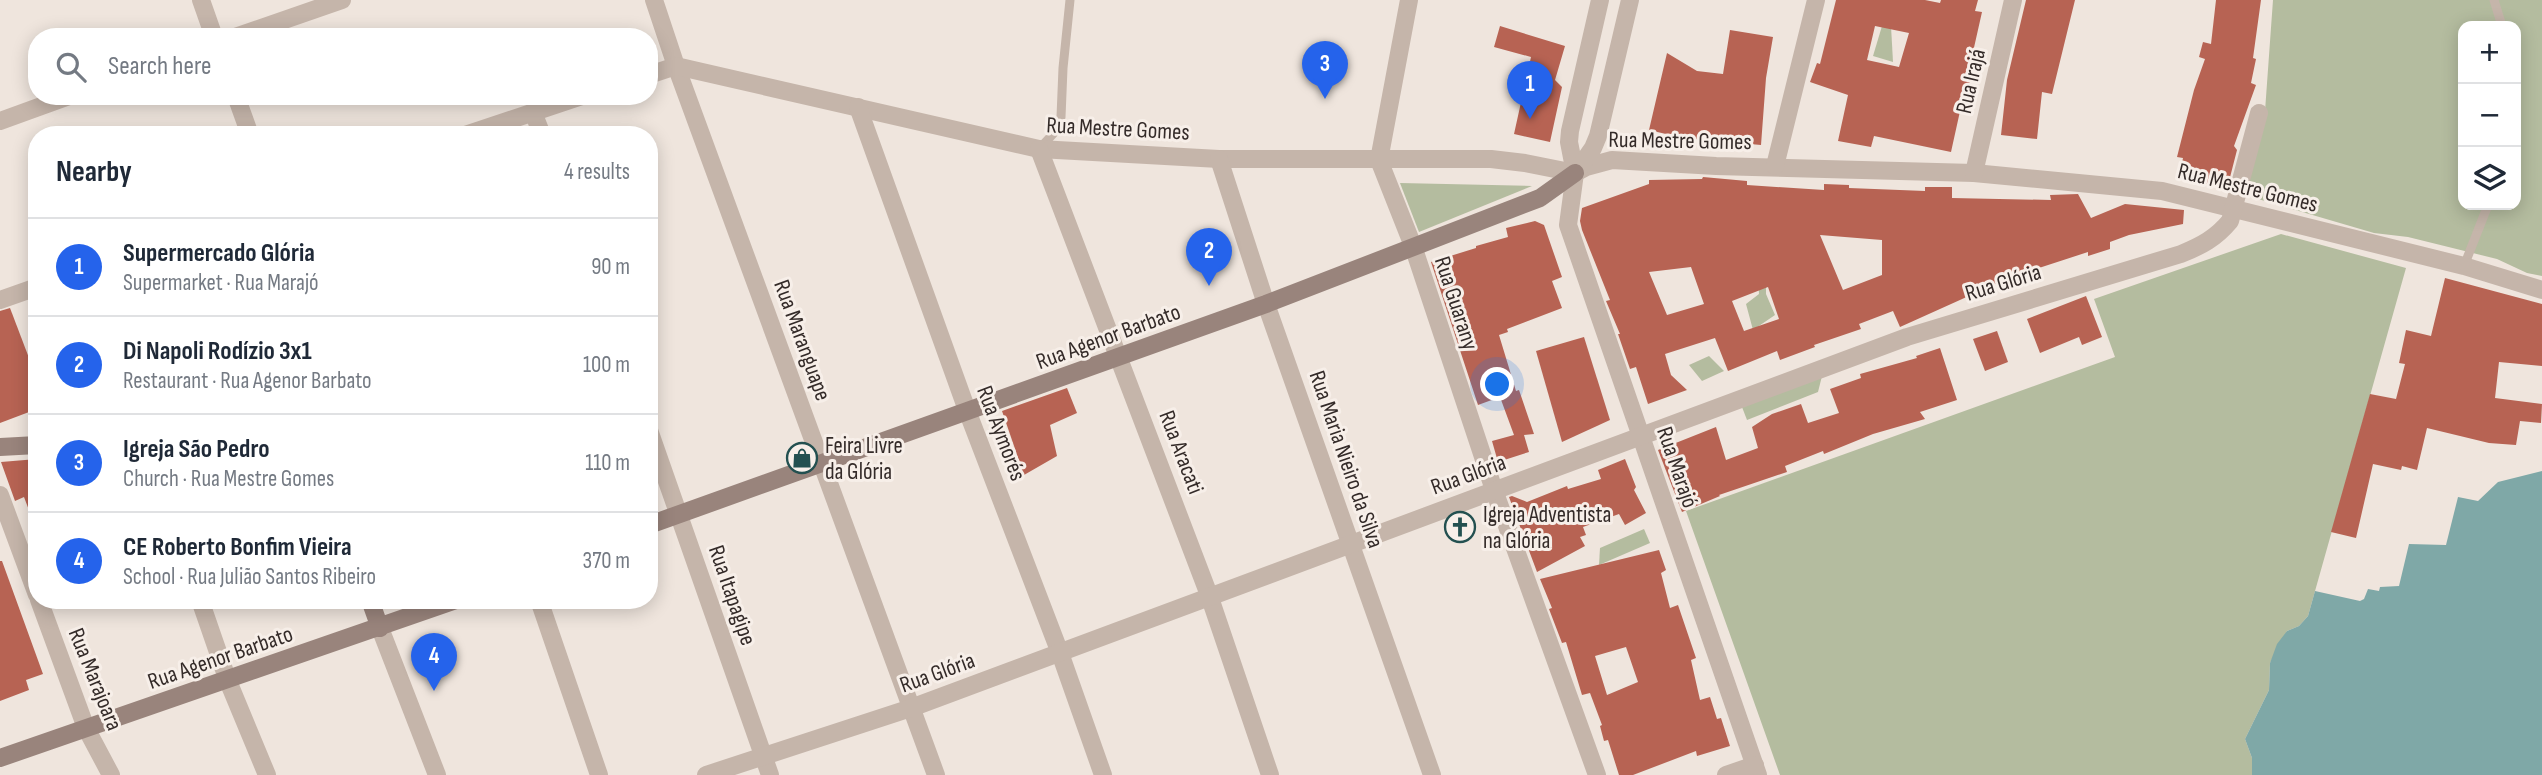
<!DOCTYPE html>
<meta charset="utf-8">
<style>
:root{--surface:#fff;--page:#f2f2f3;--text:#1f2937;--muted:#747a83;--line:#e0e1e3;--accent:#2563eb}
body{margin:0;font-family:"Sofia Sans Condensed",sans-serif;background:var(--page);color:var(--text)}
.controls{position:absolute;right:21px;top:21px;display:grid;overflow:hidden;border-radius:14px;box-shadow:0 4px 18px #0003}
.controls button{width:63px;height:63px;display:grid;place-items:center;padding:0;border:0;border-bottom:2px solid var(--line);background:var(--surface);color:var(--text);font:35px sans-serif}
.you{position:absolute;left:1498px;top:385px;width:24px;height:24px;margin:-18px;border:5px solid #fff;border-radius:50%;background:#1a73e8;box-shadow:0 0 0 10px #1a73e833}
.badge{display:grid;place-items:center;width:46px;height:46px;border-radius:50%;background:var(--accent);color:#fff;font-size:23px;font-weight:700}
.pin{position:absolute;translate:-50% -58px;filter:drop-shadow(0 2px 4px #0008)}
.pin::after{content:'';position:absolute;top:37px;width:24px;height:21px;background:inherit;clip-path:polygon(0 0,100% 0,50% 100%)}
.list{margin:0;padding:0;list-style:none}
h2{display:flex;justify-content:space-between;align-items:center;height:91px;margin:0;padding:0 28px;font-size:30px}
h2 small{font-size:23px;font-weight:400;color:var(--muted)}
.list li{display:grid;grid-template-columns:46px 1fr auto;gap:21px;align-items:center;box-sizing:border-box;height:98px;padding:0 28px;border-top:2px solid var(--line)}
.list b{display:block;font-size:26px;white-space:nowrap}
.list p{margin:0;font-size:23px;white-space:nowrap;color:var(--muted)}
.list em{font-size:23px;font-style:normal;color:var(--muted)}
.icon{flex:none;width:38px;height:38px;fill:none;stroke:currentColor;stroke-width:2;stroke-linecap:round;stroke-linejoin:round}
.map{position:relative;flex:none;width:2542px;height:775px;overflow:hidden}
.search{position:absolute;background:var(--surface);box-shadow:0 4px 18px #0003;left:28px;top:28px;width:630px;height:77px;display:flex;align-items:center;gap:18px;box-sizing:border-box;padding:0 24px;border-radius:28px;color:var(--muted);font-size:26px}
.panel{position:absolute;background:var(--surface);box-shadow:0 4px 18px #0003;left:28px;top:126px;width:630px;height:483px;border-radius:28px}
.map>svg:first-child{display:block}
.green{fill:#b4bc9f;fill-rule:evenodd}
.water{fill:#7fa8a7}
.building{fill:#b76353;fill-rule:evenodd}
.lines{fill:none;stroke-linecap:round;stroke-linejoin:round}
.lane{stroke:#c5b5aa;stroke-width:9}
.street{stroke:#c5b5aa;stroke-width:18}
.secondary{stroke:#99847c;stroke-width:18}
.labels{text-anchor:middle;stroke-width:6;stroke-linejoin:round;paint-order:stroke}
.street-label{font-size:23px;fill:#342b29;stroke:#f7efe9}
.poi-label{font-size:23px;fill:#342b29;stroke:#f7efe9;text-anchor:start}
</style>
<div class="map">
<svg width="2542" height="775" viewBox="0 0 2542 775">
<rect width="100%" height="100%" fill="#efe5dd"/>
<g class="green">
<path d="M2273,0H2542V276L2527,273L2497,259L2408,237L2374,233L2258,199V193L2245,177L2264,125ZM2463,26H2516V205H2463Z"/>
<polygon points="1882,26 1891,26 1893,62 1873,56"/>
<polygon points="1400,183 1532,186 1419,232"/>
<polygon points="2281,234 2406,268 2308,616 2299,626 2287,631 2270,663 2269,690 2245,739 2252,758 2252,775 1780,775 1686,511 2115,357 2094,299"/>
<polygon points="1758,276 1766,280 1766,294 1775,315 1753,330 1746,304 1759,294"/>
<polygon points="1709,356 1724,371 1702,381 1689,365"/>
<polygon points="1822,376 1818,392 1747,420 1742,407"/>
<polygon points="1644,529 1650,543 1599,565 1600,548"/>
</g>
<polygon class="water" points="2542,471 2542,775 2252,775 2252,758 2245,739 2269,690 2270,663 2277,644 2287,631 2299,626 2308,616 2315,591 2360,601 2364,599 2368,589 2379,591 2380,587 2399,586 2409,544 2446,545 2458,497 2478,501 2498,482"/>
<g class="building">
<path d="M1836,0H1925L1940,3L1941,0H1978L1975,11L1982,12L1973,52L1977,53L1969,85L1966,84L1951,152L1874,136L1871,147L1838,141L1848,95L1810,82L1817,63L1820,64ZM1875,26L1909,33L1899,67L1867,60Z"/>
<polygon points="2026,0 2075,0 2052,94 2042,92 2037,139 2001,135 2007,80"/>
<polygon points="2216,0 2261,0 2253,58 2256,59 2251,83 2256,85 2234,146 2237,150 2227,189 2179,177 2183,158 2177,157 2194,90 2205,59 2199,57 2203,42 2211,44"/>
<polygon points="1500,26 1565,46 1555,80 1562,87 1550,142 1514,134 1531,57 1494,47"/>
<polygon points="1730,30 1773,37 1766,78 1761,145 1683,138 1649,130 1667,53 1697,71 1723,74"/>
<path d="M1703,177L1747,181V185L1824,190V184L1849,185V188L1925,191V187H1952V198L2051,200L2050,195L2078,194L2091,218L2125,204L2184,210L2183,224L2129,235L2110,242V249L2088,256V252L2011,277L1900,327L1893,311L1859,324L1861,329L1814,345L1815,347L1780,360L1777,351L1728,371L1715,338L1665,354L1671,375L1687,390L1648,404L1636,367L1630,369L1618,334H1620L1606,301L1610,300L1582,230L1580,221L1582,208L1649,184V180L1702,179ZM1820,235L1882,240V275L1843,290ZM1691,267L1704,304L1667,315L1649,272ZM1768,287L1779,319L1744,331L1732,301Z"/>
<polygon points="1535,221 1544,225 1562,277 1552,281 1562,308 1507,329 1508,332 1499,335 1516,391 1519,390 1534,434 1524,435 1529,452 1498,462 1492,441 1514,435 1500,397 1478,405 1431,262 1476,248 1476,246 1508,237 1506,228"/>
<polygon points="2445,278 2542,304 2542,366 2499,362 2495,398 2542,404 2541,423 2520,421 2516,445 2489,443 2427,428 2417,470 2402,466 2401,470 2373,464 2356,538 2331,532 2370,394 2396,399 2405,364 2399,363 2406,330 2431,336"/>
<polygon points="2086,296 2102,337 2082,345 2079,337 2040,353 2027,319"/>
<polygon points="10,308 37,379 37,409 0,423 0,311"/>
<polygon points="1997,331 2008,362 1985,371 1973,339"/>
<polygon points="1584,337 1610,420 1562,442 1536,351"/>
<polygon points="1940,348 1957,400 1920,412 1925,419 1873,434 1824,454 1823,451 1785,466 1787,472 1719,495 1720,496 1682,512 1658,450 1716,427 1726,460 1758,448 1752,427 1772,414 1801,404 1808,423 1839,413 1830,389 1861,378 1860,374 1917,358 1916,356"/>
<polygon points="1067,388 1077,413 1050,425 1057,456 1024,475 1002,411"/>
<polygon points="37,459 37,526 35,526 24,497 15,501 1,462"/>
<polygon points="1625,459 1636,487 1634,490 1646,513 1625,525 1619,514 1583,527 1586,535 1580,537 1585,546 1537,572 1509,497 1512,496 1527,502 1567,486 1568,489 1601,479 1598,470"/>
<path d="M1659,550L1666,570L1661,573L1670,608L1678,605L1696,658L1691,660L1700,700L1710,697L1717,719L1721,718L1730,746L1697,756L1696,751L1633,775H1619L1608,740L1604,741L1600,726L1602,725L1590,693L1582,695L1566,642L1562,643L1549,609L1552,608L1540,579ZM1626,647L1638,682L1607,695L1595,656Z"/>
<polygon points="0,561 2,561 43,674 26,680 29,690 0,701"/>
</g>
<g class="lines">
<g class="lane">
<polyline points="2494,0 2502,26"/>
<polyline points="2516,106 2516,118"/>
<polyline points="1040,148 1053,134 1061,117 1063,68 1070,0"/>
<polyline points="2464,266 2488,205"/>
</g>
<g class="street">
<polyline points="201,0 214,37"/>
<polyline points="654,0 676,66 936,775"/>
<polyline points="1409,0 1379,160 1413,246 1494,490 1597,775"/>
<polyline points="1600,0 1570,131 1569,142 1575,173 1568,225 1758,775"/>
<polyline points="235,37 342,0"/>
<polyline points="649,75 676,66 1039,149 1219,159 1491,159 1525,163 1575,173 1586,167 1612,160 1716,166 1974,173 2162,191 2464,266 2542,290"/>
<polyline points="236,96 250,135"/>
<polyline points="858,107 968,413 1060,653 1103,775"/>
<polyline points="533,112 542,135"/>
<polyline points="0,121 69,96"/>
<polyline points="465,135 582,96"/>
<polyline points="1039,149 1209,595 1270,775"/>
<polyline points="1219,159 1266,304 1432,775"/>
<polyline points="1775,166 1816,0"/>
<polyline points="1577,171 1593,148 1598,136 1630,0"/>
<polyline points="1974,173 2013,0"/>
<polyline points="0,300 37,287"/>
<polyline points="649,430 770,775"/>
<polyline points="0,495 37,595"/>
<polyline points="39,600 86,728 111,775"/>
<polyline points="200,600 228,681 267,775"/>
<polyline points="539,600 599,775"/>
<polyline points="380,628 437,775"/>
<path d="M706,775L911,708L1907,337L2181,254C2201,246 2216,238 2230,221L2259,113"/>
<polyline points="1726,775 1755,765"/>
</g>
<g class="secondary">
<polyline points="0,447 37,445"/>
<polyline points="649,525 1266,304 1540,198 1575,173"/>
<polyline points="370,600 380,628"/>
<polyline points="0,758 456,600"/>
</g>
</g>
<defs>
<g id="shop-ring" transform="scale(1.575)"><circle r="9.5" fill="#f7efe9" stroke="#235050" stroke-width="1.5"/><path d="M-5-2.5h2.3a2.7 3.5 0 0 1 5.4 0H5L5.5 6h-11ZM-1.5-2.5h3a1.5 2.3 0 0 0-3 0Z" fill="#235050"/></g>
<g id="church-ring" transform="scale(1.575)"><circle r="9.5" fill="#f7efe9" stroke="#235050" stroke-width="1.5"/><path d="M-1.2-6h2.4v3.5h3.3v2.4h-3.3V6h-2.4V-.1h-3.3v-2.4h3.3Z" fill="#235050"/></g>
</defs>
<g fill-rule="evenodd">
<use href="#shop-ring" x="802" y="458"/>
<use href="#church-ring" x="1460" y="527"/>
</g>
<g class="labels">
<g class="street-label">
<text transform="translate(1970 81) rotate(-77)" y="8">Rua Irajá</text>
<text transform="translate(1118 128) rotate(3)" y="8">Rua Mestre Gomes</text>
<text transform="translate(1680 140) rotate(1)" y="8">Rua Mestre Gomes</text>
<text transform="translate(2248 187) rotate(14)" y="8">Rua Mestre Gomes</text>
<text transform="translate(2003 282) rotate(-17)" y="8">Rua Glória</text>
<text transform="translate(1457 303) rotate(72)" y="8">Rua Guarany</text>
<text transform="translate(1108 336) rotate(-20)" y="8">Rua Agenor Barbato</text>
<text transform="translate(803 340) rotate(70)" y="8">Rua Maranguape</text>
<text transform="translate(1002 433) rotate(69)" y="8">Rua Aymorés</text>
<text transform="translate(1182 452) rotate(69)" y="8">Rua Aracati</text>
<text transform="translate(1347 459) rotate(71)" y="8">Rua Maria Nieiro da Silva</text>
<text transform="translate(1678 467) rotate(71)" y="8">Rua Marajó</text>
<text transform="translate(1468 474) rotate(-20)" y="8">Rua Glória</text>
<text transform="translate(733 595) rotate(71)" y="8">Rua Itapagipe</text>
<text transform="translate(220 657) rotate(-19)" y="8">Rua Agenor Barbato</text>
<text transform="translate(937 672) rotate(-20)" y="8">Rua Glória</text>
<text transform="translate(96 679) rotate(68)" y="8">Rua Marajoara</text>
</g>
<g class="poi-label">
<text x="825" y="453">Feira Livre<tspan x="825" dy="26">da Glória</tspan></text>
<text x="1483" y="522">Igreja Adventista<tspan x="1483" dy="26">na Glória</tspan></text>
</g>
</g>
</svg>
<div class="controls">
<button>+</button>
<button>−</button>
<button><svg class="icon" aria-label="layers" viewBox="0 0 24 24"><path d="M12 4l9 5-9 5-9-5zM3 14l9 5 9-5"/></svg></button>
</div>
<div class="you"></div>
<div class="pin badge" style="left:1530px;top:119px">1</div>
<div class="pin badge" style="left:1209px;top:286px">2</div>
<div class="pin badge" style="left:1325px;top:99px">3</div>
<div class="pin badge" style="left:434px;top:691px">4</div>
<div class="search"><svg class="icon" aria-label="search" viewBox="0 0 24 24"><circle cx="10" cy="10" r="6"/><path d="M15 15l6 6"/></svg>Search here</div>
<section class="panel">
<h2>Nearby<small>4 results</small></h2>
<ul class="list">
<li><span class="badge">1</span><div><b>Supermercado Glória</b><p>Supermarket · Rua Marajó</p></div><em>90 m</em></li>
<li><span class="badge">2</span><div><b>Di Napoli Rodízio 3x1</b><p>Restaurant · Rua Agenor Barbato</p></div><em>100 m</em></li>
<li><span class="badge">3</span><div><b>Igreja São Pedro</b><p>Church · Rua Mestre Gomes</p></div><em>110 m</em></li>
<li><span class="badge">4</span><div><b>CE Roberto Bonfim Vieira</b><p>School · Rua Julião Santos Ribeiro</p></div><em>370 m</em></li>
</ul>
</section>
</div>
